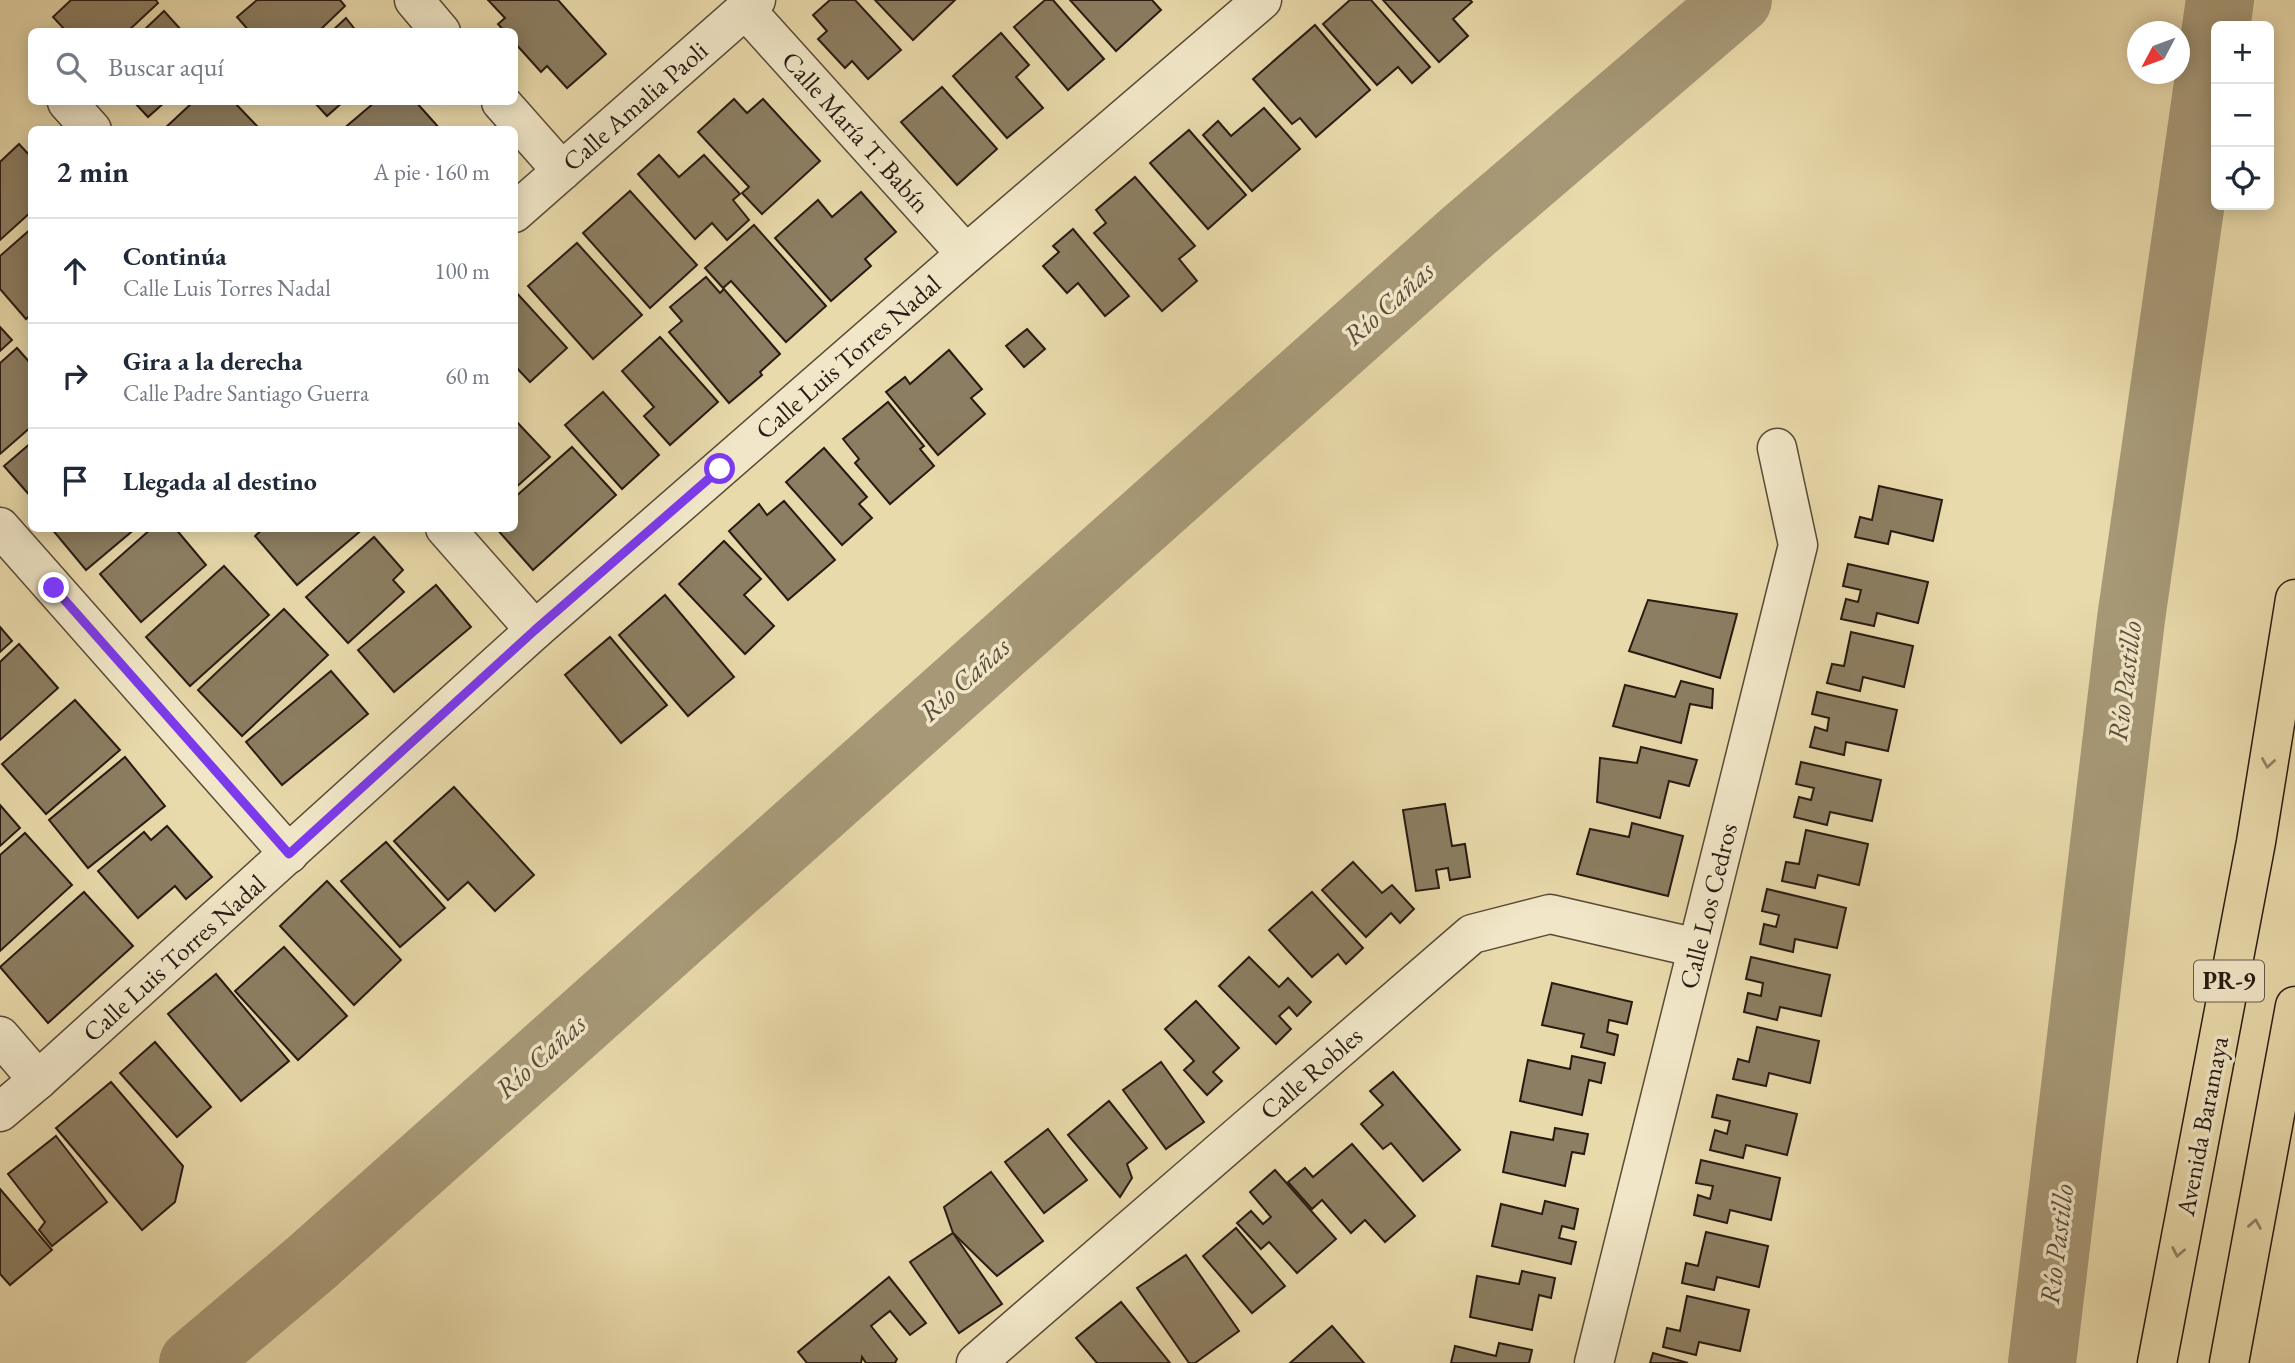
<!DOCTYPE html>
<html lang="es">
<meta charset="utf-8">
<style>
:root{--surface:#fff;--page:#f6f6f7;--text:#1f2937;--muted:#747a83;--line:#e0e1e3}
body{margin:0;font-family:"EB Garamond",serif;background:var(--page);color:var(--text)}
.controls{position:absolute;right:21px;top:21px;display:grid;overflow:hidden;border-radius:10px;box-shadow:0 4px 18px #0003}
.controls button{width:63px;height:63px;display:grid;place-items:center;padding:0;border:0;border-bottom:2px solid var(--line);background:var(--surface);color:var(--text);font:35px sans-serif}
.compass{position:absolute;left:2127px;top:21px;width:63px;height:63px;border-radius:50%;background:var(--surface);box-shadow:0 4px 18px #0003;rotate:229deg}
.stop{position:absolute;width:21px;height:21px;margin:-16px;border:5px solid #7c3aed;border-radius:50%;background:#fff}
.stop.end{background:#7c3aed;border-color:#fff;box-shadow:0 2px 7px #0008}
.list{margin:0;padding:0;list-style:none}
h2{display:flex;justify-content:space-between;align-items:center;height:91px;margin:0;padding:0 28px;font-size:30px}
h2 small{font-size:23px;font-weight:400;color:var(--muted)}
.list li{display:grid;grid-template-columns:46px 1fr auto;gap:21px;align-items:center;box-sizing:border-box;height:105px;padding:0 28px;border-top:2px solid var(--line)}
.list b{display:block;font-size:26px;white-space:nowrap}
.list p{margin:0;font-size:23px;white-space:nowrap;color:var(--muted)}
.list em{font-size:23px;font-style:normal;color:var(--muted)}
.icon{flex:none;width:38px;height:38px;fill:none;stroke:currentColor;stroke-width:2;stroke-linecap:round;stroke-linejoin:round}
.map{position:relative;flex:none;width:2295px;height:1363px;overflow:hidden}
.search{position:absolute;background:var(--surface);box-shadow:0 4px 18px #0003;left:28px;top:28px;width:490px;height:77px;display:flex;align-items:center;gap:18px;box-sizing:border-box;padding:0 24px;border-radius:10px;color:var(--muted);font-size:26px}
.panel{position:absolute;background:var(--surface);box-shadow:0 4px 18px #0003;left:28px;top:126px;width:490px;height:406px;border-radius:10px}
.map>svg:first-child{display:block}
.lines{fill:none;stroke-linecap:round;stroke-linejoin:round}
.river{stroke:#a79977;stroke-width:68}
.building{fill:#8c7e62;stroke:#281a12;stroke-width:2}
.minor-casing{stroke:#584a38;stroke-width:41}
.highway-casing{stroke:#281a12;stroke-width:41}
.minor{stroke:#f1e7c8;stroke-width:38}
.highway{stroke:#e9daab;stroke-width:38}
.oneway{stroke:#928466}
.route{stroke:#7c3aed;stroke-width:9}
.labels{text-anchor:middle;stroke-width:7;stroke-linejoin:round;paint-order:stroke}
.shield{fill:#f1e7c8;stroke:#645849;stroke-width:2}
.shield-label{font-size:24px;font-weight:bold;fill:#281a12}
.street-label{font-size:26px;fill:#281a12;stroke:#f1e7c8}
.water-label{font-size:28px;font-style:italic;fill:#5b4d3a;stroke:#f1e7c8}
</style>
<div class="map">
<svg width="2295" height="1363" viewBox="0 0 2295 1363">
<rect width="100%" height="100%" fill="#e9daab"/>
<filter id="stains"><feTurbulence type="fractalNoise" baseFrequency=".00286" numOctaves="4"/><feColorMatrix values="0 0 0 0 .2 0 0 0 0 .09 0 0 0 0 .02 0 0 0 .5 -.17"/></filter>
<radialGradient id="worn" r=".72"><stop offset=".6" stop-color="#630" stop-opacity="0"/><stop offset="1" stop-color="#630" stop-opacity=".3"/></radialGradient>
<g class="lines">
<g class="river">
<polyline points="193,1363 311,1263 1465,234 1738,0"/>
<polyline points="2042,1363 2131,619 2220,0"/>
</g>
</g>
<g class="building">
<polygon points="71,0 156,0 158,3 127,32 67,32 53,17"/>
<polygon points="257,0 340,0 345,6 318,32 250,32 237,17"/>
<polygon points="488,0 558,0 606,54 567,88 547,66 541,72 514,42 514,32 505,32 498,24 505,18"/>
<polygon points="830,0 855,0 901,50 868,79 852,61 845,68 818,39 827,31 813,15"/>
<polygon points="875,0 955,0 913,40"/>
<polygon points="1045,0 1053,0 1104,59 1068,90 1014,27"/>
<polygon points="1070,0 1152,0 1161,10 1116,51"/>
<polygon points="1350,0 1371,0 1430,67 1412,83 1398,67 1377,85 1323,24"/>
<polygon points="1383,0 1470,0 1472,2 1453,19 1468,36 1439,62"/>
<polygon points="164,11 183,32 142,32"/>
<polygon points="346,18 357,32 331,32"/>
<polygon points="1315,25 1370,90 1316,137 1300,118 1292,124 1253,79"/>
<polygon points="1001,33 1029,65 1016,77 1043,108 1007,138 953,76"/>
<polygon points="942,87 997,149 957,185 901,122"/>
<polygon points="734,99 747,113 763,99 820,161 762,214 742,193 749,187 698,132"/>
<polygon points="134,102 165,102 148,117"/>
<polygon points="193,102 234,102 257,126 253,130 163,130"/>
<polygon points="314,102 343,102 327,116"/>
<polygon points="375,102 416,102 441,130 342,130"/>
<polygon points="1264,108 1300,149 1252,191 1203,135 1218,121 1231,136"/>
<polygon points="1189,130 1246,195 1208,229 1150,163"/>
<polygon points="19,144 32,158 32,211 0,240 0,162"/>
<polygon points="659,155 679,177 704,155 740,194 733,200 749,220 727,240 712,223 695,239 638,174"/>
<polygon points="1135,177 1195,246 1179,259 1197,281 1162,311 1094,233 1106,223 1096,210"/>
<polygon points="630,191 697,265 650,308 583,233"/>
<polygon points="861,192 896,232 865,259 871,266 831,301 775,238 818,200 832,217"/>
<polygon points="754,225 826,306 786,342 731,281 723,288 705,268"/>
<polygon points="32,228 32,314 26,319 0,289 0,256"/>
<polygon points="1073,229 1129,296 1105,316 1078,283 1067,293 1043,266 1059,252 1053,246"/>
<polygon points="577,243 642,315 593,359 528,286"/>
<polygon points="706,277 720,293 724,289 780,354 760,372 762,375 729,403 669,332 682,321 670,307"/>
<polygon points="514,290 567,348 530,382 514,365"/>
<polygon points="0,327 12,340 0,351"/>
<polygon points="1027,329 1045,349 1024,367 1006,346"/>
<polygon points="660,337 718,402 670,445 644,416 654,407 622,371"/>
<polygon points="17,348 32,365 32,426 0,454 0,363"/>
<polygon points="949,350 982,389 971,398 985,414 938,455 886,392 905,377 910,384"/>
<polygon points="603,392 659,455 622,489 565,425"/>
<polygon points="888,402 924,446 920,449 934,466 890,504 855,463 859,459 843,439"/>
<polygon points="514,419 550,457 514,489"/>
<polygon points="32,442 32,498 4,466"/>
<polygon points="572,447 616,495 533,570 496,528 514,528 514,498"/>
<polygon points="824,448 867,497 859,504 872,518 842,545 786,482"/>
<polygon points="1879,486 1942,500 1933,541 1891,531 1888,544 1855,537 1860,517 1872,520"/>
<polygon points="784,501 835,560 788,600 729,531 759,504 767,515"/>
<polygon points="51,528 136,528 86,570"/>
<polygon points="152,528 175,528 206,565 141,622 100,574"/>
<polygon points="264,528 364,528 297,585 255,536"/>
<polygon points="374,537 403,570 393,580 404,592 348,643 306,597"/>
<polygon points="724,541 761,579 744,595 774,626 745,654 679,584"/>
<polygon points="1848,564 1928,582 1918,623 1877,613 1874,626 1841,619 1846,599 1858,602 1861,590 1843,586"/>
<polygon points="224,566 269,615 190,686 146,637"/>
<polygon points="436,585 471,627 394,692 358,650"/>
<polygon points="665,595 734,677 688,716 619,635"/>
<polygon points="1648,600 1737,614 1720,678 1629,651"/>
<polygon points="284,609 328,655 242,736 198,690"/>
<polygon points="0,627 12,641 0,652"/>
<polygon points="1851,632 1913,646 1904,687 1863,677 1860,691 1827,683 1832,664 1844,666"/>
<polygon points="610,637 667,705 621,743 565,675"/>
<polygon points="19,644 58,688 0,740 0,662"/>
<polygon points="331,671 368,714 282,785 246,742"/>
<polygon points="1681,681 1713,689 1712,708 1690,704 1681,743 1613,726 1625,685 1675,697"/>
<polygon points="1817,692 1897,710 1888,751 1846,742 1844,755 1810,747 1815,727 1827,731 1829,718 1812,714"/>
<polygon points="75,700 120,750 46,814 2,764"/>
<polygon points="1641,747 1697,760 1689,786 1669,781 1660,818 1597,802 1600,758 1637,763"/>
<polygon points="125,757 165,806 88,868 49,820"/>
<polygon points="1801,762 1881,780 1872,821 1830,812 1827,825 1794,817 1799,797 1811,800 1814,788 1796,784"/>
<polygon points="454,787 534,875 495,911 468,882 448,900 394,841"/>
<polygon points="1445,804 1452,846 1465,844 1470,877 1450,880 1448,868 1436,870 1439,888 1416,891 1403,810"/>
<polygon points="0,805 20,828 0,846"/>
<polygon points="1632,823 1683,836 1668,896 1577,874 1590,829 1629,837"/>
<polygon points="167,826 212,877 186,899 175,886 138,918 98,871 144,832 151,840"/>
<polygon points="1806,830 1868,844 1859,885 1818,875 1815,888 1782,881 1786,862 1799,864"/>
<polygon points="25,833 72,885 0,951 0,855"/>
<polygon points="386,842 445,908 400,947 341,881"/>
<polygon points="1353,862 1382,893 1392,885 1414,909 1400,923 1391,913 1366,937 1322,890"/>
<polygon points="327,881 401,960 354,1005 280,926"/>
<polygon points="1767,889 1846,908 1837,948 1795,939 1793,952 1760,944 1764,924 1776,927 1779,915 1762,911"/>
<polygon points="84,892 133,946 48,1023 0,967"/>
<polygon points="1312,892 1363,948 1346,964 1338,954 1312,977 1269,930"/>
<polygon points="284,947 347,1016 298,1060 235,991"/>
<polygon points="1249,957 1279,987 1288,978 1311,1002 1297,1016 1289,1007 1279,1016 1291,1029 1276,1044 1219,986"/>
<polygon points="1751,957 1830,975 1821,1016 1780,1007 1777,1020 1744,1012 1748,993 1761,996 1763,983 1746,979"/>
<polygon points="216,974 289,1061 241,1101 168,1014"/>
<polygon points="1552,983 1632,1002 1627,1024 1609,1020 1607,1032 1618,1035 1614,1055 1581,1047 1584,1034 1542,1025"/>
<polygon points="1196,1001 1239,1048 1213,1072 1222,1081 1207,1095 1184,1070 1194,1061 1165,1029"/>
<polygon points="1757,1027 1819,1041 1810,1083 1769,1073 1766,1086 1733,1079 1738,1059 1749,1062"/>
<polygon points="155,1042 211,1107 177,1137 120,1073"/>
<polygon points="1572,1056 1605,1063 1601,1083 1589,1080 1582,1115 1520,1101 1528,1060 1570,1069"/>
<polygon points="1161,1062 1204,1122 1166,1149 1123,1090"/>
<polygon points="1393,1072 1460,1150 1423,1181 1391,1143 1383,1149 1361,1124 1383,1105 1370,1091"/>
<polygon points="111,1082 183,1166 175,1202 142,1230 56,1128"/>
<polygon points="1717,1095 1797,1114 1787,1155 1746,1145 1743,1158 1710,1150 1715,1130 1727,1134 1730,1121 1712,1117"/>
<polygon points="1109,1101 1147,1148 1127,1164 1132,1178 1120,1197 1068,1135"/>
<polygon points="1555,1128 1588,1134 1584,1154 1572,1152 1565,1186 1503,1172 1511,1132 1553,1140"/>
<polygon points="1048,1129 1087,1180 1044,1213 1005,1162"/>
<polygon points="56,1136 107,1202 52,1246 39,1230 45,1222 8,1174"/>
<polygon points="1352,1144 1415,1216 1385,1242 1365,1220 1351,1233 1322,1200 1312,1209 1288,1182 1305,1168 1313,1177"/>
<polygon points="1701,1160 1780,1178 1771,1220 1730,1210 1727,1223 1694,1215 1698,1195 1710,1199 1713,1186 1696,1183"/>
<polygon points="1275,1170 1336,1239 1297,1273 1269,1242 1261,1249 1237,1223 1251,1211 1263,1224 1271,1217 1250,1192"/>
<polygon points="991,1172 1043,1241 997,1276 953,1233 944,1207"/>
<polygon points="0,1189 52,1250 10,1285 0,1274"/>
<polygon points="1545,1201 1578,1209 1574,1229 1562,1226 1559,1238 1576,1242 1571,1264 1492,1246 1501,1204 1542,1214"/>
<polygon points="1236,1228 1285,1286 1252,1313 1203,1256"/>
<polygon points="1706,1232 1768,1246 1759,1287 1717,1277 1714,1290 1682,1283 1686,1263 1698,1266"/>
<polygon points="953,1233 1002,1304 959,1333 910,1262"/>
<polygon points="1186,1255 1239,1331 1195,1363 1189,1363 1137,1288"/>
<polygon points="1522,1271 1555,1278 1551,1298 1539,1295 1532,1330 1470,1317 1477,1276 1519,1284"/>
<polygon points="889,1277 926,1323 910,1335 890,1311 871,1326 897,1359 895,1363 866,1363 862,1357 861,1363 807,1363 798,1352"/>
<polygon points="1687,1296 1749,1310 1740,1351 1699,1342 1696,1355 1663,1347 1667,1328 1680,1331"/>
<polygon points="1121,1302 1170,1363 1097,1363 1076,1338"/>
<polygon points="1332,1326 1364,1363 1290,1363"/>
<polygon points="1499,1343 1532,1350 1529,1363 1451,1363 1455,1346 1496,1356"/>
<polygon points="1653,1353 1688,1363 1650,1363"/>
</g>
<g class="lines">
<g class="minor-casing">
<g id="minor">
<polyline points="414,0 441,32"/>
<polyline points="745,9 966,254"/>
<polyline points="67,102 92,130"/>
<polyline points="501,102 562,171"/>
<polyline points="514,213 756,0"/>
<polyline points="0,527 289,854"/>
<polyline points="445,528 535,630"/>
<polyline points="0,1036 38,1080"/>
<polyline points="0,1112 38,1080 535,630 966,254 1262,0"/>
<polyline points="976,1363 1472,934 1550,914 1697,948"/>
<polyline points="1594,1363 1798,545 1777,448"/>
</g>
</g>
<g class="highway-casing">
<g id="highway">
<polyline points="2157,1363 2256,842 2295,599"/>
<polyline points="2229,1363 2295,1006"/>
</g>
</g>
<use href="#minor" class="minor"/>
<use href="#highway" class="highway"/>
</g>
<defs><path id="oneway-chevron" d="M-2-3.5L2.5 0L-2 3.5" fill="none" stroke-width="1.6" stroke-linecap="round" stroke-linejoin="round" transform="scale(1.75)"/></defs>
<g class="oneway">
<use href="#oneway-chevron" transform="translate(2268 763) rotate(99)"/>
<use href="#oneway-chevron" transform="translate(2255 1224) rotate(-80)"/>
<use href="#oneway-chevron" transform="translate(2178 1252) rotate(101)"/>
</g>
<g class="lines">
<polyline class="route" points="54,588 289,854 535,630 720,469"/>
</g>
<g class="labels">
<rect class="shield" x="2194" y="960.5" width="70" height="41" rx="5"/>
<g class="shield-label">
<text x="2229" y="989">PR-9</text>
</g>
<g class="street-label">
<text transform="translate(635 106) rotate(-41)" y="9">Calle Amalia Paoli</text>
<text transform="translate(856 132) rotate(48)" y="9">Calle María T. Babín</text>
<text transform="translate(848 357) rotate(-41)" y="9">Calle Luis Torres Nadal</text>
<text transform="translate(1708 906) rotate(-76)" y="9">Calle Los Cedros</text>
<text transform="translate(174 958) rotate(-42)" y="9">Calle Luis Torres Nadal</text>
<text transform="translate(1311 1073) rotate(-41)" y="9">Calle Robles</text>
<text transform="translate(2202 1126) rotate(-79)" y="9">Avenida Baramaya</text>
</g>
<g class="water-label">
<text transform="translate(1388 303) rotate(-42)" y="10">Río Cañas</text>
<text transform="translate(964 679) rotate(-42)" y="10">Río Cañas</text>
<text transform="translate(2124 681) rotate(-83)" y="10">Río Pastillo</text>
<text transform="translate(540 1056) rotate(-42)" y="10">Río Cañas</text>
<text transform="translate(2056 1244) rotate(-83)" y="10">Río Pastillo</text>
</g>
</g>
<rect width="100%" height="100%" filter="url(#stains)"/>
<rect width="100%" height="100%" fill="url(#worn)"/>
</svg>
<div class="controls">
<button>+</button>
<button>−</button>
<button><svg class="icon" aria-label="locate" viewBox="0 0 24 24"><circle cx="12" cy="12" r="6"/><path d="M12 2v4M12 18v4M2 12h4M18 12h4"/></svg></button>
</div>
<svg class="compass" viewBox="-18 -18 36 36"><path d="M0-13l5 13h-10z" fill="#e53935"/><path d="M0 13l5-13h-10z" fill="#747a83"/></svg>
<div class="stop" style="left:720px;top:469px"></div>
<div class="stop end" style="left:54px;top:588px"></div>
<div class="search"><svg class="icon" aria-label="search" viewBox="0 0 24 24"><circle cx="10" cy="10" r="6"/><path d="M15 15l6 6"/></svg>Buscar aquí</div>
<section class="panel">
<h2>2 min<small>A pie · 160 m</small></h2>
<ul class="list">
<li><svg class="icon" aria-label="ahead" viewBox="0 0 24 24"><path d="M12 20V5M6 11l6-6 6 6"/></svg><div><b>Continúa</b><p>Calle Luis Torres Nadal</p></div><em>100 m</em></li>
<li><svg class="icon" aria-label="right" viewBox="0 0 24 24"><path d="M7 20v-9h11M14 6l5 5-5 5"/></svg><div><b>Gira a la derecha</b><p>Calle Padre Santiago Guerra</p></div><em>60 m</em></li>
<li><svg class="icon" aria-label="arrive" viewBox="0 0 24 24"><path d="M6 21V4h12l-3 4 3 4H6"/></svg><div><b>Llegada al destino</b></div></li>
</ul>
</section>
</div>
